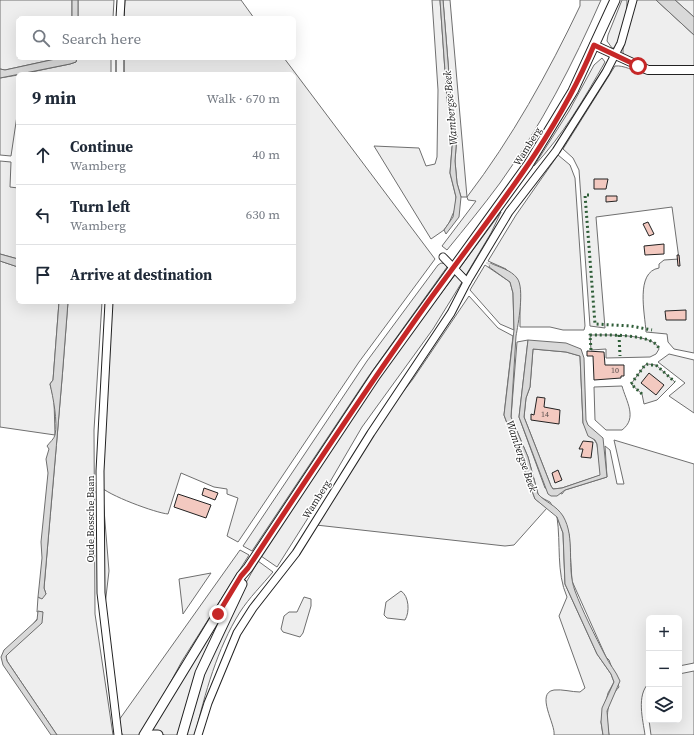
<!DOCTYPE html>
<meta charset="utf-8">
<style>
:root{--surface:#fff;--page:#f2f2f3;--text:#1f2937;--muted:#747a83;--line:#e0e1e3}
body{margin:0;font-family:"Source Serif 4",serif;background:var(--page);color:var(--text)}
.controls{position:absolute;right:12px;bottom:12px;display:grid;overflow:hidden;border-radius:6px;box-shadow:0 4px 16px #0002}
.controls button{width:36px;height:36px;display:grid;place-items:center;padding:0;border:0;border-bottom:1px solid var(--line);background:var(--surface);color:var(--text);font:20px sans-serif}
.stop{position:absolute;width:12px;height:12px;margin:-9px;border:3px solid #c62828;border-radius:50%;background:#fff}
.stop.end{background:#c62828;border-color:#fff;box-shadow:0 1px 4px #0008}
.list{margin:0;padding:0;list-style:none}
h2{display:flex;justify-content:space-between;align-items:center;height:52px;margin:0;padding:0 16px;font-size:17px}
h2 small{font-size:13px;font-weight:400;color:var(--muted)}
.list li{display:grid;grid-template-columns:26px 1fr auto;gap:12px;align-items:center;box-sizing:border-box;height:60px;padding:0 16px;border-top:1px solid var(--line)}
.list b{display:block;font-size:15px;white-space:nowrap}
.list p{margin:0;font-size:13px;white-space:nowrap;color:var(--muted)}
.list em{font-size:13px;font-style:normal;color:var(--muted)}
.icon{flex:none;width:22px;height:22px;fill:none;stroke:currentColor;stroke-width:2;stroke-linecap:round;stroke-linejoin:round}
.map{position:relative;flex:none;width:694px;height:735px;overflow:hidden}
.search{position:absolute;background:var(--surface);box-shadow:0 4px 16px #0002;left:16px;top:16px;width:280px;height:44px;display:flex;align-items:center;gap:10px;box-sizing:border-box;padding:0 14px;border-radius:6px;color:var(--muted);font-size:15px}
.panel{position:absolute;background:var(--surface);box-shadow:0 4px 16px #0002;left:16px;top:72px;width:280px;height:232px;border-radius:6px}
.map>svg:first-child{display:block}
.green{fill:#eee;stroke:#6f6f6f}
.water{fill:#d9d9d9;stroke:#6f6f6f;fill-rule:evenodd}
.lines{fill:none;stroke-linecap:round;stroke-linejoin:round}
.stream{stroke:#d9d9d9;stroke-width:2}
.building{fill:#f3c9c0;stroke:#222}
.minor-casing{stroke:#222;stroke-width:9}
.tertiary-casing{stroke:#222;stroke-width:10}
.secondary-casing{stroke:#222;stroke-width:11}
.minor{stroke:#fff;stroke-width:7}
.tertiary{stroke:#fff;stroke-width:8}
.secondary{stroke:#fff;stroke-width:9}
.hedge{stroke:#2f5e38;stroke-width:3;stroke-dasharray:2 3;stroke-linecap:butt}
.route{stroke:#c62828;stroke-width:5}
.labels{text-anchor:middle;stroke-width:3;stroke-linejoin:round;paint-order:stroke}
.number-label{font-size:8px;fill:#564c4a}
.street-label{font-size:10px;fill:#222;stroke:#fff}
.water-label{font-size:11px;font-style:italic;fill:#222;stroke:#fff}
</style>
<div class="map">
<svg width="694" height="735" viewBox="0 0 694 735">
<rect width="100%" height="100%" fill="#fff"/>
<g class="green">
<polygon points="0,0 72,0 72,18 18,18 18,58 60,58 5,70 0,69"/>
<polygon points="78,0 114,0 113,18 78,18"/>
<polygon points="125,0 241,0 254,18 124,18"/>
<polygon points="432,0 440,0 447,100 453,135 450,173 456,197 455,209 449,223 444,230 431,239 374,146 419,148 426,166 435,164 437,157 438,90"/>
<path d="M443,0H450L467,197C512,138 548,73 580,6V0H601C573,64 541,126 500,183C483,206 465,228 447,250L442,246L476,201L468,200L467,197H461L457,183L455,161L457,135L451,99Z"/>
<path d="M622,0H627C627,17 623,33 615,48H612L607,41L608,35Z"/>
<polygon points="636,0 656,0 694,35 694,67 654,68 629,62 623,53 623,49"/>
<polygon points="675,0 694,0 694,17"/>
<polygon points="77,58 111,58 111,74 22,74 70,64 76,62"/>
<path d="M122,58H284L435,259L359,362L238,542L227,536L238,498L227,494V489L214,487L181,473L168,514C156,513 107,495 100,486L110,302H294V74H122Z"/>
<path d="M602,58L605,62C584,99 563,135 534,166L569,111L594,65Z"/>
<path d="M615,66C624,65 633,71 643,73C660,75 677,70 694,74V353L674,349L668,342L667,334L646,332C645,314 635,272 659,268V264L664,260L679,259L672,207L596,217L605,328L590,326L579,170L573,158L563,149Z"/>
<polygon points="18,75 18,109 11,156 0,155 0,78"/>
<polygon points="558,155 570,165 575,178 585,326 584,330 563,330 550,327 520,327 520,290 506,269 488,261 516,215"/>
<polygon points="0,161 11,162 10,187 18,188 18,259 0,254"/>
<polygon points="501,212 491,233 466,275 459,269"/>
<polygon points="0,261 18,267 18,302 59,302 53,380 50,384 54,400 55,435 0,427"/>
<polygon points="441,263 446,264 447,267 368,377 252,551 243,546 367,361 438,265"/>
<polygon points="485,265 510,282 513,293 514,330 500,324 470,290"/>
<polygon points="455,275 462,282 433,329 362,427 320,499 277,567 261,556 383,370"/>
<polygon points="469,296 498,328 513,336 504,415 535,499 547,508 514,545 505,546 316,525 391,407 413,379"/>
<path d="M68,302H102L94,430L95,614L113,735H57L7,661L6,656L9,653L43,612H37L38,597L40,598L46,594L44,588C52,493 61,398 68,302Z"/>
<path d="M590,335C604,335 655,333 659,349L656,354L650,357L606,358V349L591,350Z"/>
<path d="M528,340L519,417L545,488L562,494L565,490L607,477L605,446L610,450L617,484H624L614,440L694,464V663L679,666V618H649V683C636,695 643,720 645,735H609C606,717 606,701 619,687L609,660L606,657L572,581L569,534L550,502L542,498L538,494L528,457L511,417L517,342Z"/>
<polygon points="533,349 566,352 580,356 583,423 597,444 601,475 562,488 553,489 551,486 524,417 526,398 530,387"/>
<polygon points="669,354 694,360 694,413 669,396 685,383 658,362"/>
<polygon points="648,364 656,365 675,382 657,400 644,404 642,394 631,384 645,365"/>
<path d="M622,386C626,401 638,418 622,430H606L595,420L594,387Z"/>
<polygon points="103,497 109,571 105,605 102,554"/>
<path d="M557,517L563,533L565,584L597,654L611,674L614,682L608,693L601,722L603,735H554C556,725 535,693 554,690C562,689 572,692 580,692L585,688L559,616L567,597C556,572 561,544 557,517Z"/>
<polygon points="240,550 249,555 182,661 142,735 123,735 118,728 119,720"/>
<path d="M258,561L273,572C262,585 249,598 240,612C217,649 205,693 195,735H185L202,674L242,590Z"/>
<polygon points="211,573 183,614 179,579"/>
<path d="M401,591C409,596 410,612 405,620L387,618L384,615L386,602Z"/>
<polygon points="304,597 311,599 311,606 303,633 300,637 283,632 281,629 284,616 289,612 297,612"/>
<polygon points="217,619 221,620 179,735 165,735 149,730"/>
<polygon points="694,671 694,735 651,735 649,720 679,720 679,674"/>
</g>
<g class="water">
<rect x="72" y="0" width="6" height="18"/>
<polygon points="440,0 443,0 451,99 457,135 455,161 457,183 461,197 459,217 446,234 444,230 453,217 456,197 450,173 453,135 447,100"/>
<polygon points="656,0 675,0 694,17 694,35"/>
<polygon points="60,58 77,58 76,62 70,64 0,78 0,69 5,70"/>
<polygon points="0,254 18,259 18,267 0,261"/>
<path d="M490,263C499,267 511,270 517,278C525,288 518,325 516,336L511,417L528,457L538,494C545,502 556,505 563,516C576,538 566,567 575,591C582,610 595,636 605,655C609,664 616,671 620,681L607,711L609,735H603L601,722L602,708L614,682L611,674L597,654L565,584L563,533L557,517L535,499L504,415L514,330L513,293L510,282L489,267Z"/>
<path d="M59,302H68C61,398 52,493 44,588L46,594L42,599L38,597L42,558L41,542L48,473L46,459L49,449L47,446C50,442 54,439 55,435C58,422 53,397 50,384L53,380Z"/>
<path d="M528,340L566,343L581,349L584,358L586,420L588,425L603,438L607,477L565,490L557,496H551L548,494L519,417ZM533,349L566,352L580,356L583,423L588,436L595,440L597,444L600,475L562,488L553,489L551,486L524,417L526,398L530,387Z"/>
<polygon points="38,611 43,612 42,623 9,653 6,656 7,661 57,735 51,735 3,665 1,657 4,650 37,620"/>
</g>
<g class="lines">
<polyline class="stream" points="487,263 491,265"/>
</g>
<g class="building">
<polygon points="594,179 608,179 606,189 594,189"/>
<polygon points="606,196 617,196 617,201 606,202"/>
<polygon points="648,222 654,234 649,236 643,224"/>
<polygon points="664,244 664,254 645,255 644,246"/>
<polygon points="677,255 679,255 680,266 678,266"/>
<polygon points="686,310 686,320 666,320 665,311"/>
<polygon points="587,351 604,352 605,365 624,365 624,376 621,376 621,378 594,380 593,356 587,356"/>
<polygon points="649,373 664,385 656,395 641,383"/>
<polygon points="537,397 545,398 544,407 560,410 559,424 531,420 531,414 534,415"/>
<polygon points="583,441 593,442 591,458 581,457 583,449 579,449"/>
<polygon points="558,470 562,480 555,483 552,473"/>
<polygon points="204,488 218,493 215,500 202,495"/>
<polygon points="178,494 211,505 206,518 174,507"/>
</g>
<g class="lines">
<g class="minor-casing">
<g id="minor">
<polyline points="120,18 121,0"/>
<polyline points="120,74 120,58"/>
<polyline points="443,257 467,282"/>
<polyline points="109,302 100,471 101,593 118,735"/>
<polyline points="198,735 208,703 237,633 253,608 296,553 371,433 451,313 467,282 509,212 556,151 606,72 621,43 633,0"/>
</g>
</g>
<g class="tertiary-casing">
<polyline id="tertiary" points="594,45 648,70 694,70"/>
</g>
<g class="secondary-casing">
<g id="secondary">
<polyline points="144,735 241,576 248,568 376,375 528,165 573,91 615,0"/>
<polyline points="153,735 158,735"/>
<polyline points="182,735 200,673 242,584"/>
</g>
</g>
<use href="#minor" class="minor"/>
<use href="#tertiary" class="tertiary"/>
<use href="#secondary" class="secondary"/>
<g class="hedge">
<polyline points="589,195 585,195 595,324 631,326 652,330"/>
<polyline points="619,335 620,356"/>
<path d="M591,350L590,335C604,335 655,333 659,349"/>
<polyline points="651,365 656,365 675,382"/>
<polyline points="642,394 631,384 645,365 648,364"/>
</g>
</g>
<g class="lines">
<path class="route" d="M218,614L241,576L248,568C307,478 366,389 428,302C488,219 555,140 594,45L638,66"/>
</g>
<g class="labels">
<g class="number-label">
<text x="615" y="373">10</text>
<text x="545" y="417">14</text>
</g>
<g class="street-label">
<text transform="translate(527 146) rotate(-58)" y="4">Wamberg</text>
<text transform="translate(316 499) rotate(-58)" y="4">Wamberg</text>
<text transform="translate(90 519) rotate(-90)" y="4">Oude Bossche Baan</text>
</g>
<g class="water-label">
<text transform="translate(450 108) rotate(-95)" y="4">Wambergse Beek</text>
<text transform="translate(522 456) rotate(71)" y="4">Wambergse Beek</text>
</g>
</g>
</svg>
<div class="controls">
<button>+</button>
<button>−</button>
<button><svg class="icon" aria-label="layers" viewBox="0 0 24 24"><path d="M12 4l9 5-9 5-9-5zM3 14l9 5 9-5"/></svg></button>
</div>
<div class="stop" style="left:638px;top:66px"></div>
<div class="stop end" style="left:218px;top:614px"></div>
<div class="search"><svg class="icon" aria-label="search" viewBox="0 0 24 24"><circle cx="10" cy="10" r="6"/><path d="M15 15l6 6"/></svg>Search here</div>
<section class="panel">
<h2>9 min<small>Walk · 670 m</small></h2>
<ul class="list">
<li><svg class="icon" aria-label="ahead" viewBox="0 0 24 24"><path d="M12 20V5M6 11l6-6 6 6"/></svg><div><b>Continue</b><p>Wamberg</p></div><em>40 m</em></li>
<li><svg class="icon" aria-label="left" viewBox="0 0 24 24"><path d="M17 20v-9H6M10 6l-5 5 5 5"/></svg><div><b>Turn left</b><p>Wamberg</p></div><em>630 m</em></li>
<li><svg class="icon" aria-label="arrive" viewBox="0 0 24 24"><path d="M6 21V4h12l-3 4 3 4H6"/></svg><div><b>Arrive at destination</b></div></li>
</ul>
</section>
</div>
